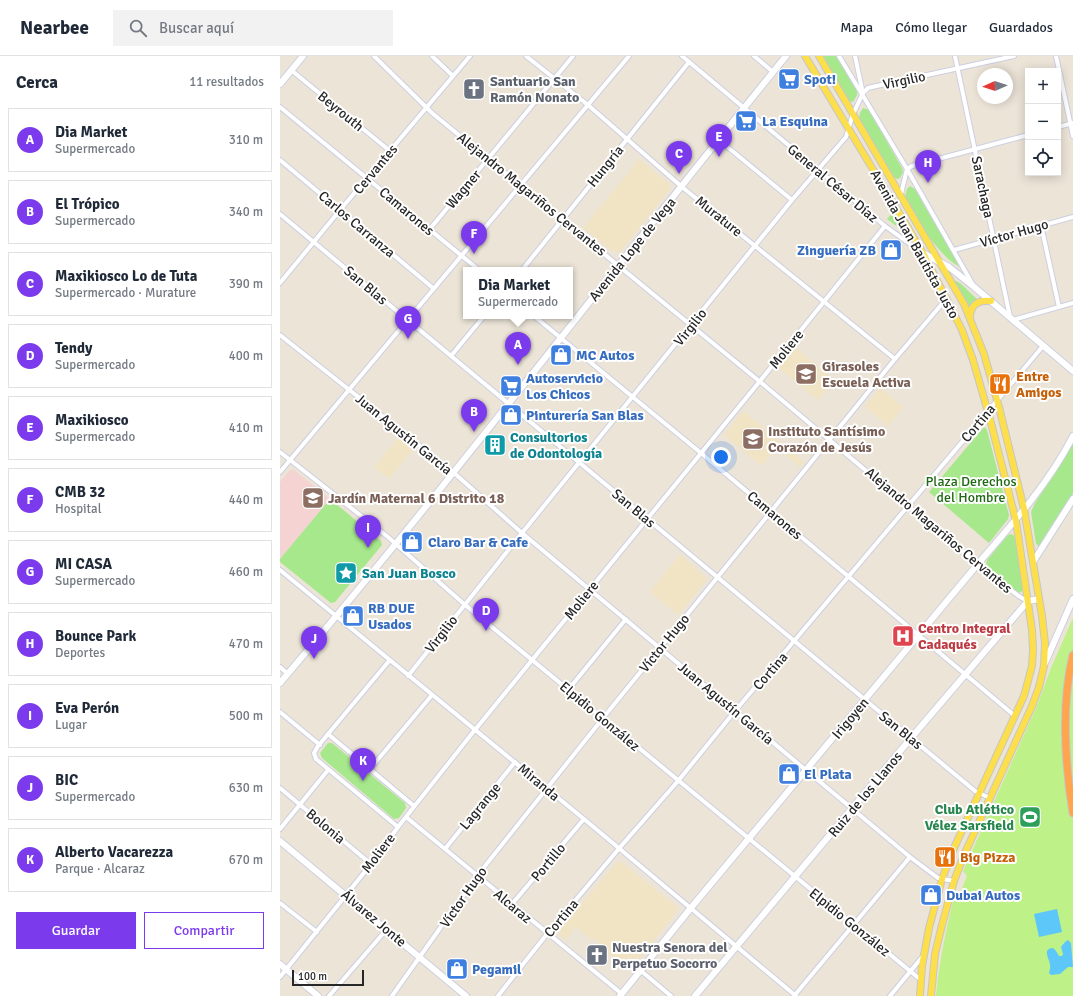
<!DOCTYPE html>
<html lang="es">
<meta charset="utf-8">
<style>
:root{--surface:#fff;--page:#f2f2f3;--text:#1f2937;--muted:#747a83;--line:#e0e1e3;--accent:#7c3aed}
body{margin:0;font-family:Signika,sans-serif;background:var(--page);color:var(--text)}
.controls{position:absolute;right:12px;top:12px;display:grid;overflow:hidden;border-radius:0px;box-shadow:0 2px 10px #0003}
.controls button{width:36px;height:36px;display:grid;place-items:center;padding:0;border:0;border-bottom:1px solid var(--line);background:var(--surface);color:var(--text);font:20px sans-serif}
.compass{position:absolute;left:697px;top:12px;width:36px;height:36px;border-radius:50%;background:var(--surface);box-shadow:0 2px 10px #0003;rotate:267deg}
.scale{position:absolute;left:12px;bottom:10px;width:72px;box-sizing:border-box;padding-left:4px;border:2px solid #272727;border-top:0;font-size:11px;line-height:14px;white-space:nowrap;color:#272727;-webkit-text-stroke:3px #fff;paint-order:stroke}
.you{position:absolute;left:441px;top:401px;width:14px;height:14px;margin:-10px;border:3px solid #fff;border-radius:50%;background:#1a73e8;box-shadow:0 0 0 6px #1a73e833}
.badge{display:grid;place-items:center;width:26px;height:26px;border-radius:50%;background:var(--accent);color:#fff;font-size:13px;font-weight:700}
.pin{position:absolute;translate:-50% -33px;filter:drop-shadow(0 1px 2px #0008)}
.pin::after{content:'';position:absolute;top:21px;width:14px;height:12px;background:inherit;clip-path:polygon(0 0,100% 0,50% 100%)}
.popup{position:absolute;left:183px;top:211px;width:110px;height:52px;box-sizing:border-box;display:grid;place-content:center;border-radius:0px;background:var(--surface);filter:drop-shadow(0 1px 3px #0005);font-size:13px;white-space:nowrap;color:var(--muted)}
.popup b{font-size:15px;color:var(--text)}
.popup::after{content:'';position:absolute;left:50%;top:100%;margin-left:-8px;border:8px solid transparent;border-top-color:var(--surface)}
.list{margin:0;padding:0;list-style:none}
h2{display:flex;justify-content:space-between;align-items:center;height:52px;margin:0;padding:0 16px;font-size:17px}
h2 small{font-size:13px;font-weight:400;color:var(--muted)}
.list li{display:grid;grid-template-columns:26px 1fr auto;gap:12px;align-items:center;box-sizing:border-box;height:64px;margin:0 8px 8px;padding:0 8px;border:1px solid var(--line);border-radius:0px}
.list b{display:block;font-size:15px;white-space:nowrap}
.list p{margin:0;font-size:13px;white-space:nowrap;color:var(--muted)}
.list em{font-size:13px;font-style:normal;color:var(--muted)}
.actions{display:flex;gap:8px;padding:12px 16px}
.actions a{flex:1;padding:9px 0;border:1px solid var(--accent);border-radius:0px;text-align:center;font-size:14px;color:var(--accent)}
.actions .main{background:var(--accent);color:#fff}
.icon{flex:none;width:22px;height:22px;fill:none;stroke:currentColor;stroke-width:2;stroke-linecap:round;stroke-linejoin:round}
.map{position:relative;flex:none;width:793px;height:940px;overflow:hidden}
header{display:flex;align-items:center;gap:24px;box-sizing:border-box;height:56px;padding:0 20px;background:var(--surface);border-bottom:1px solid var(--line)}
header strong{font-size:19px}
nav{display:flex;gap:22px;margin-inline-start:auto;font-size:14px}
.search{width:280px;height:36px;background:var(--page);display:flex;align-items:center;gap:10px;box-sizing:border-box;padding:0 14px;border-radius:0px;color:var(--muted);font-size:15px}
main{display:flex}
aside{flex:1;background:var(--surface)}
.map>svg:first-child{display:block}
.education{fill:#f0e4c4}
.medical{fill:#f4d3d2}
.green{fill:#a7e88d}
.pitch{fill:#bef188}
.water{fill:#5ec7f9}
.lines{fill:none;stroke-linecap:round;stroke-linejoin:round}
.street-casing{stroke:#cccfe2;stroke-width:6}
.secondary-casing{stroke:#cccfe2;stroke-width:8}
.primary-casing{stroke:#c7c7c7;stroke-width:8}
.highway-casing{stroke:#c7c7c7;stroke-width:9}
.street{stroke:#fff;stroke-width:4}
.secondary{stroke:#fff;stroke-width:6}
.primary{stroke:#fdde4b;stroke-width:6}
.highway{stroke:#ffa54e;stroke-width:7}
.labels{text-anchor:middle;stroke-width:4;stroke-linejoin:round;paint-order:stroke}
.shop-label{font-size:14px;font-weight:bold;fill:#366cbe;stroke:#fff;text-anchor:start}
.street-label{font-size:14px;fill:#272727;stroke:#fff}
.worship-label{font-size:14px;font-weight:bold;fill:#5b616d;stroke:#fff;text-anchor:start}
.education-label{font-size:14px;font-weight:bold;fill:#785e54;stroke:#fff;text-anchor:start}
.food-label{font-size:14px;font-weight:bold;fill:#c56008;stroke:#fff;text-anchor:start}
.culture-label{font-size:14px;font-weight:bold;fill:#0d838f;stroke:#fff;text-anchor:start}
.park-label{font-size:14px;fill:#1f6913;stroke:#fff}
.health-label{font-size:14px;font-weight:bold;fill:#be3a42;stroke:#fff;text-anchor:start}
.leisure-label{font-size:14px;font-weight:bold;fill:#27864d;stroke:#fff;text-anchor:end}
</style>
<header>
<strong>Nearbee</strong>
<div class="search"><svg class="icon" aria-label="search" viewBox="0 0 24 24"><circle cx="10" cy="10" r="6"/><path d="M15 15l6 6"/></svg>Buscar aquí</div>
<nav><a>Mapa</a><a>Cómo llegar</a><a>Guardados</a></nav>
</header>
<main>
<aside>
<h2>Cerca<small>11 resultados</small></h2>
<ul class="list">
<li><span class="badge">A</span><div><b>Dia Market</b><p>Supermercado</p></div><em>310 m</em></li>
<li><span class="badge">B</span><div><b>El Trópico</b><p>Supermercado</p></div><em>340 m</em></li>
<li><span class="badge">C</span><div><b>Maxikiosco Lo de Tuta</b><p>Supermercado · Murature</p></div><em>390 m</em></li>
<li><span class="badge">D</span><div><b>Tendy</b><p>Supermercado</p></div><em>400 m</em></li>
<li><span class="badge">E</span><div><b>Maxikiosco</b><p>Supermercado</p></div><em>410 m</em></li>
<li><span class="badge">F</span><div><b>CMB 32</b><p>Hospital</p></div><em>440 m</em></li>
<li><span class="badge">G</span><div><b>MI CASA</b><p>Supermercado</p></div><em>460 m</em></li>
<li><span class="badge">H</span><div><b>Bounce Park</b><p>Deportes</p></div><em>470 m</em></li>
<li><span class="badge">I</span><div><b>Eva Perón</b><p>Lugar</p></div><em>500 m</em></li>
<li><span class="badge">J</span><div><b>BIC</b><p>Supermercado</p></div><em>630 m</em></li>
<li><span class="badge">K</span><div><b>Alberto Vacarezza</b><p>Parque · Alcaraz</p></div><em>670 m</em></li>
</ul>
<div class="actions"><a class="main">Guardar</a><a>Compartir</a></div>
</aside>
<div class="map">
<svg width="793" height="940" viewBox="0 0 793 940">
<rect width="100%" height="100%" fill="#ece4d7"/>
<g class="education">
<polygon points="359,103 390,129 390,133 340,196 332,195 303,172"/>
<polygon points="515,291 554,324 538,344 498,311"/>
<polygon points="600,332 623,351 608,370 585,351"/>
<polygon points="463,355 524,406 520,411 497,392 482,410 444,379"/>
<polygon points="119,381 133,393 109,423 94,411"/>
<polygon points="400,498 426,522 427,524 398,559 370,536"/>
<polygon points="337,806 341,806 397,851 397,855 354,910 348,905 351,902 349,900 342,908 329,898 330,896 322,890 313,882 311,884 296,871 285,884 279,879 279,875"/>
</g>
<polygon class="medical" points="10,414 14,414 50,443 0,503 0,426"/>
<g class="green">
<polygon points="542,0 556,0 577,35 577,39 573,46 569,45"/>
<polygon points="583,52 589,54 622,112 623,116 620,122 617,123 613,121 579,63 580,57"/>
<path d="M630,130L635,133L680,211C657,199 637,164 625,141L627,133Z"/>
<polygon points="612,157 623,175 607,163"/>
<polygon points="674,224 680,227 698,244 690,250 688,249"/>
<polygon points="704,371 706,372 707,374 729,459 728,463 709,487 649,436"/>
<polygon points="793,386 793,437 762,488 759,490 756,488 751,456 755,447 773,420"/>
<polygon points="50,443 101,485 102,489 55,546 51,547 0,506 0,503"/>
<polygon points="732,478 734,480 735,483 743,533 742,535 739,537 736,536 706,510 707,504 728,479"/>
<polygon points="48,687 52,687 125,747 126,752 119,762 114,763 42,702 40,697"/>
</g>
<path class="pitch" d="M793,562V940H656C659,905 667,871 675,836L681,835L687,820L683,815L756,652L771,612Z"/>
<g class="water">
<polygon points="777,853 782,876 759,881 754,858"/>
<path d="M788,884L791,887L793,911H788L780,918L771,919L769,917C773,906 766,903 767,895C773,888 776,895 779,900H782L783,898L781,891L785,886Z"/>
</g>
<g class="lines">
<g class="street-casing">
<g id="street">
<polyline points="94,0 152,57 484,329 703,513 740,541 748,545"/>
<polyline points="152,0 173,20"/>
<polyline points="246,0 308,49 402,131 615,303"/>
<polyline points="402,0 605,170 641,196"/>
<polyline points="474,0 493,16"/>
<polyline points="559,0 627,113 693,229"/>
<polyline points="575,0 582,33"/>
<polyline points="675,0 730,261"/>
<polyline points="776,0 793,80"/>
<polyline points="11,14 110,95"/>
<polyline points="0,51 199,214"/>
<polyline points="778,71 793,67"/>
<polyline points="439,84 512,144"/>
<polyline points="0,104 153,232"/>
<polyline points="621,138 627,113 632,110 748,79"/>
<polyline points="0,158 695,735 710,742"/>
<polyline points="761,169 779,251"/>
<polyline points="149,174 293,0"/>
<polyline points="674,194 793,161"/>
<polyline points="242,214 409,6"/>
<polyline points="0,227 60,154 190,0"/>
<polyline points="254,260 421,397 735,660"/>
<polyline points="733,264 793,247"/>
<polyline points="0,279 173,416 242,477 630,801 658,822 674,825"/>
<polyline points="171,300 204,260"/>
<polyline points="0,396 108,481 184,548 641,924"/>
<polyline points="0,416 349,0"/>
<polyline points="0,514 304,763 516,940"/>
<polyline points="109,605 38,690 34,697 36,703 118,771"/>
<polyline points="0,611 8,618"/>
<polyline points="128,620 242,477 512,144 566,81 573,58 583,37 588,32 592,31 734,0"/>
<polyline points="288,634 346,563"/>
<polyline points="0,656 40,689"/>
<polyline points="48,678 134,750"/>
<polyline points="90,713 152,639"/>
<polyline points="0,732 91,808"/>
<polyline points="126,761 342,938"/>
<polyline points="0,773 48,714"/>
<polyline points="165,793 235,706"/>
<polyline points="0,847 37,876"/>
<polyline points="232,848 304,763"/>
<polyline points="360,914 391,940"/>
<polyline points="0,921 91,808 118,771 190,680 480,325 605,170"/>
<polyline points="49,940 107,873"/>
<polyline points="112,940 197,820 323,662 615,303 667,242"/>
<polyline points="218,940 267,878 342,789 398,725 455,655 763,290"/>
<polyline points="514,940 630,801"/>
<polyline points="610,940 643,900"/>
</g>
</g>
<g class="secondary-casing">
<g id="secondary">
<polyline points="0,28 23,0"/>
<polyline points="643,197 669,211 693,230 793,315"/>
<polyline points="753,506 793,443"/>
<polyline points="764,609 793,543"/>
<path d="M0,627C174,422 337,208 506,0"/>
<polyline points="0,785 186,940"/>
<polyline points="0,908 38,940"/>
<path d="M340,940L410,853L702,503C736,464 770,425 793,380"/>
<polyline points="415,940 631,682 741,553 748,545 759,543"/>
</g>
</g>
<g class="primary-casing">
<g id="primary">
<polyline points="525,0 643,197 682,274 693,304 710,363 736,465 752,574 753,594 752,610 744,640 674,792 662,823 649,872 642,910 640,940"/>
<polyline points="539,0 684,248 704,298 719,351 744,453 762,560 765,587 764,610 759,631 752,650 684,799 674,825 662,869 655,898 651,940"/>
<path d="M690,260C691,248 699,244 711,245"/>
</g>
</g>
<g class="highway-casing">
<path id="highway" d="M793,599C781,647 785,709 793,757"/>
</g>
<use href="#street" class="street"/>
<use href="#secondary" class="secondary"/>
<use href="#primary" class="primary"/>
<use href="#highway" class="highway"/>
</g>
<defs>
<g id="supermarket-square" transform="scale(1.15)"><rect x="-9" y="-9" width="18" height="18" rx="4" fill="#3f7fe0" stroke="#fff"/><path d="M-6-5.5h2.5l.6 2H6L4.5 2H-2.5L-4.4-4H-6ZM-1.5 3.2a1.3 1.3 0 1 0 .1 0ZM3 3.2a1.3 1.3 0 1 0 .1 0Z" fill="#fff"/></g>
<g id="church-square" transform="scale(1.15)"><rect x="-9" y="-9" width="18" height="18" rx="4" fill="#6b7280" stroke="#fff"/><path d="M-1.2-6h2.4v3.5h3.3v2.4h-3.3V6h-2.4V-.1h-3.3v-2.4h3.3Z" fill="#fff"/></g>
<g id="shop-square" transform="scale(1.15)"><rect x="-9" y="-9" width="18" height="18" rx="4" fill="#3f7fe0" stroke="#fff"/><path d="M-5-2.5h2.3a2.7 3.5 0 0 1 5.4 0H5L5.5 6h-11ZM-1.5-2.5h3a1.5 2.3 0 0 0-3 0Z" fill="#fff"/></g>
<g id="school-square" transform="scale(1.15)"><rect x="-9" y="-9" width="18" height="18" rx="4" fill="#8d6e63" stroke="#fff"/><path d="M0-5L7-2L0 1L-7-2ZM-4 1L0 2.5L4 1V4Q0 6-4 4Z" fill="#fff"/></g>
<g id="restaurant-square" transform="scale(1.15)"><rect x="-9" y="-9" width="18" height="18" rx="4" fill="#e8710a" stroke="#fff"/><path d="M-5-6h1v4h1v-4h1v4h1v-4h1v5L-1.5 .5V6h-2V.5L-5-1ZM5-6V6H3V1.5H1.5Q1.5-4 5-6Z" fill="#fff"/></g>
<g id="building-square" transform="scale(1.15)"><rect x="-9" y="-9" width="18" height="18" rx="4" fill="#0f9aa8" stroke="#fff"/><path d="M-4-6H4V6H1V3H-1V6H-4ZM-2.5-4.3h1.7v1.8h-1.7ZM.8-4.3h1.7v1.8H.8ZM-2.5-1h1.7V.8h-1.7ZM.8-1h1.7V.8H.8Z" fill="#fff"/></g>
<g id="sight-square" transform="scale(1.15)"><rect x="-9" y="-9" width="18" height="18" rx="4" fill="#0f9aa8" stroke="#fff"/><path d="M0-6L1.8-2.2L6-1.7L2.9 1.2L3.7 5.4L0 3.3L-3.7 5.4L-2.9 1.2L-6-1.7L-1.8-2.2Z" fill="#fff"/></g>
<g id="hospital-square" transform="scale(1.15)"><rect x="-9" y="-9" width="18" height="18" rx="4" fill="#e0444e" stroke="#fff"/><path d="M-5-5h3v3.5h4V-5h3V5h-3V1.5h-4V5h-3Z" fill="#fff"/></g>
<g id="stadium-square" transform="scale(1.15)"><rect x="-9" y="-9" width="18" height="18" rx="4" fill="#2e9e5b" stroke="#fff"/><path d="M0-5a6.5 5 0 1 0 0 10a6.5 5 0 1 0 0-10ZM-3.5-1.8h7v3.6h-7Z" fill="#fff"/></g>
</defs>
<g fill-rule="evenodd">
<use href="#supermarket-square" x="509" y="23"/>
<use href="#church-square" x="194" y="33"/>
<use href="#supermarket-square" x="466" y="65"/>
<use href="#shop-square" x="611" y="194"/>
<use href="#shop-square" x="281" y="299"/>
<use href="#school-square" x="526" y="318"/>
<use href="#restaurant-square" x="720" y="328"/>
<use href="#supermarket-square" x="231" y="330"/>
<use href="#shop-square" x="231" y="359"/>
<use href="#school-square" x="473" y="383"/>
<use href="#building-square" x="215" y="389"/>
<use href="#school-square" x="33" y="442"/>
<use href="#shop-square" x="132" y="486"/>
<use href="#sight-square" x="66" y="517"/>
<use href="#shop-square" x="73" y="560"/>
<use href="#hospital-square" x="623" y="580"/>
<use href="#shop-square" x="509" y="718"/>
<use href="#stadium-square" x="750" y="761"/>
<use href="#restaurant-square" x="665" y="801"/>
<use href="#shop-square" x="651" y="839"/>
<use href="#church-square" x="317" y="899"/>
<use href="#shop-square" x="177" y="913"/>
</g>
<g class="labels">
<g class="shop-label">
<text x="524" y="28">Spot!</text>
<text x="482" y="70">La Esquina</text>
<text x="596" y="199" text-anchor="end">Zinguería ZB</text>
<text x="296" y="304">MC Autos</text>
<text x="246" y="327">Autoservicio<tspan x="246" dy="16">Los Chicos</tspan></text>
<text x="246" y="364">Pinturería San Blas</text>
<text x="148" y="491">Claro Bar &amp; Cafe</text>
<text x="88" y="557">RB DUE<tspan x="88" dy="16">Usados</tspan></text>
<text x="524" y="723">El Plata</text>
<text x="666" y="844">Dubai Autos</text>
<text x="192" y="918">Pegamil</text>
</g>
<g class="street-label">
<text transform="translate(624 24) rotate(-12)" y="5">Virgilio</text>
<text transform="translate(61 55) rotate(39)" y="5">Beyrouth</text>
<text transform="translate(325 110) rotate(-51)" y="5">Hungría</text>
<text transform="translate(95 113) rotate(-50)" y="5">Cervantes</text>
<text transform="translate(553 127) rotate(40)" y="5">General César Díaz</text>
<text transform="translate(703 131) rotate(78)" y="5">Sarachaga</text>
<text transform="translate(183 133) rotate(-50)" y="5">Wagner</text>
<text transform="translate(252 138) rotate(39)" y="5">Alejandro Magariños Cervantes</text>
<text transform="translate(127 155) rotate(40)" y="5">Camarones</text>
<text transform="translate(439 160) rotate(39)" y="5">Murature</text>
<text transform="translate(77 168) rotate(40)" y="5">Carlos Carranza</text>
<text transform="translate(734 177) rotate(-16)" y="5">Víctor Hugo</text>
<text transform="translate(635 188) rotate(61)" y="5">Avenida Juan Bautista Justo</text>
<text transform="translate(352 193) rotate(-51)" y="5">Avenida Lope de Vega</text>
<text transform="translate(86 229) rotate(40)" y="5">San Blas</text>
<text transform="translate(410 271) rotate(-51)" y="5">Virgilio</text>
<text transform="translate(506 293) rotate(-51)" y="5">Moliere</text>
<text transform="translate(698 367) rotate(-50)" y="5">Cortina</text>
<text transform="translate(124 378) rotate(39)" y="5">Juan Agustín García</text>
<text transform="translate(354 452) rotate(40)" y="5">San Blas</text>
<text transform="translate(495 459) rotate(40)" y="5">Camarones</text>
<text transform="translate(659 474) rotate(40)" y="5">Alejandro Magariños Cervantes</text>
<text transform="translate(301 544) rotate(-51)" y="5">Moliere</text>
<text transform="translate(161 578) rotate(-52)" y="5">Virgilio</text>
<text transform="translate(384 587) rotate(-51)" y="5">Víctor Hugo</text>
<text transform="translate(490 615) rotate(-49)" y="5">Cortina</text>
<text transform="translate(446 647) rotate(40)" y="5">Juan Agustín García</text>
<text transform="translate(320 660) rotate(40)" y="5">Elpidio González</text>
<text transform="translate(570 662) rotate(-50)" y="5">Irigoyen</text>
<text transform="translate(621 674) rotate(39)" y="5">San Blas</text>
<text transform="translate(259 726) rotate(40)" y="5">Miranda</text>
<text transform="translate(585 738) rotate(-50)" y="5">Ruiz de los Llanos</text>
<text transform="translate(200 750) rotate(-51)" y="5">Lagrange</text>
<text transform="translate(46 770) rotate(40)" y="5">Bolonia</text>
<text transform="translate(98 797) rotate(-53)" y="5">Moliere</text>
<text transform="translate(268 806) rotate(-50)" y="5">Portillo</text>
<text transform="translate(183 841) rotate(-55)" y="5">Víctor Hugo</text>
<text transform="translate(233 850) rotate(40)" y="5">Alcaraz</text>
<text transform="translate(94 862) rotate(40)" y="5">Álvarez Jonte</text>
<text transform="translate(281 862) rotate(-50)" y="5">Cortina</text>
<text transform="translate(570 866) rotate(39)" y="5">Elpidio González</text>
</g>
<g class="worship-label">
<text x="210" y="30">Santuario San<tspan x="210" dy="16">Ramón Nonato</tspan></text>
<text x="332" y="896">Nuestra Senora del<tspan x="332" dy="16">Perpetuo Socorro</tspan></text>
</g>
<g class="education-label">
<text x="542" y="315">Girasoles<tspan x="542" dy="16">Escuela Activa</tspan></text>
<text x="488" y="380">Instituto Santísimo<tspan x="488" dy="16">Corazón de Jesús</tspan></text>
<text x="48" y="447">Jardín Maternal 6 Distrito 18</text>
</g>
<g class="food-label">
<text x="736" y="325">Entre<tspan x="736" dy="16">Amigos</tspan></text>
<text x="680" y="806">Big Pizza</text>
</g>
<g class="culture-label">
<text x="230" y="386">Consultorios<tspan x="230" dy="16">de Odontología</tspan></text>
<text x="82" y="522">San Juan Bosco</text>
</g>
<g class="park-label">
<text x="691" y="430">Plaza Derechos<tspan x="691" dy="16">del Hombre</tspan></text>
</g>
<g class="health-label">
<text x="638" y="577">Centro Integral<tspan x="638" dy="16">Cadaqués</tspan></text>
</g>
<g class="leisure-label">
<text x="734" y="758">Club Atlético<tspan x="734" dy="16">Vélez Sarsfield</tspan></text>
</g>
</g>
</svg>
<div class="controls">
<button>+</button>
<button>−</button>
<button><svg class="icon" aria-label="locate" viewBox="0 0 24 24"><circle cx="12" cy="12" r="6"/><path d="M12 2v4M12 18v4M2 12h4M18 12h4"/></svg></button>
</div>
<svg class="compass" viewBox="-18 -18 36 36"><path d="M0-13l5 13h-10z" fill="#e53935"/><path d="M0 13l5-13h-10z" fill="#747a83"/></svg>
<div class="scale">100 m</div>
<div class="you"></div>
<div class="pin badge" style="left:238px;top:309px">A</div>
<div class="popup"><b>Dia Market</b>Supermercado</div>
<div class="pin badge" style="left:194px;top:376px">B</div>
<div class="pin badge" style="left:399px;top:118px">C</div>
<div class="pin badge" style="left:206px;top:575px">D</div>
<div class="pin badge" style="left:439px;top:101px">E</div>
<div class="pin badge" style="left:194px;top:198px">F</div>
<div class="pin badge" style="left:128px;top:283px">G</div>
<div class="pin badge" style="left:648px;top:127px">H</div>
<div class="pin badge" style="left:88px;top:492px">I</div>
<div class="pin badge" style="left:34px;top:603px">J</div>
<div class="pin badge" style="left:83px;top:725px">K</div>
</div>
</main>
